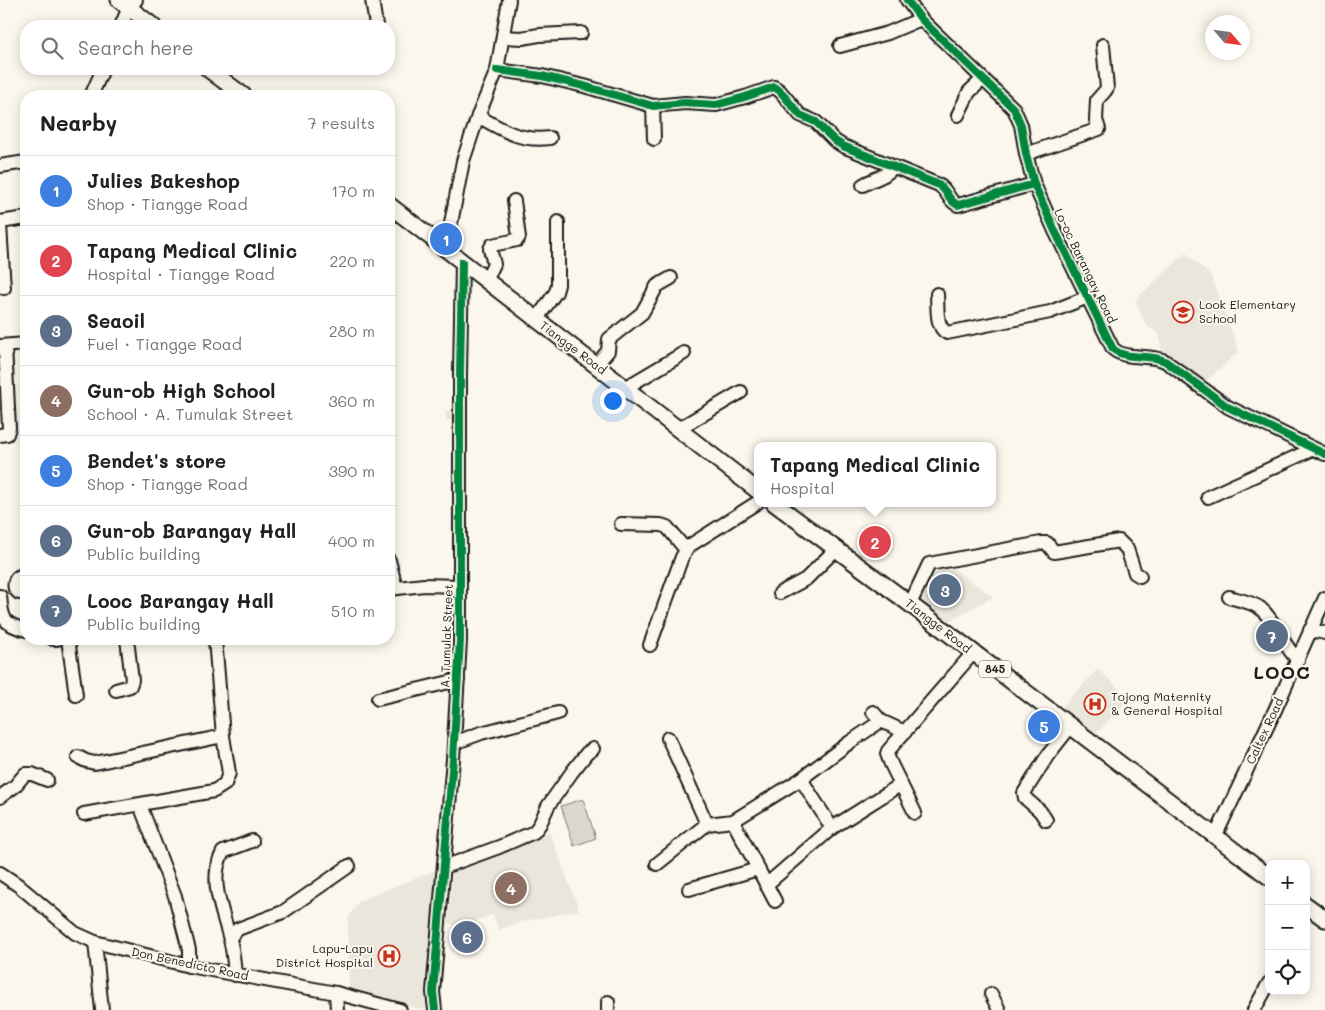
<!DOCTYPE html>
<meta charset="utf-8">
<style>
:root{--surface:#fff;--page:#f2f2f2;--text:#202124;--muted:#757577;--line:#e0e0e0;--accent:#c8321e}
body{margin:0;font-family:Mali,sans-serif;background:var(--page);color:var(--text)}
.controls{position:absolute;right:15px;bottom:15px;display:grid;overflow:hidden;border-radius:10px;box-shadow:0 2px 12px #0003}
.controls button{width:45px;height:45px;display:grid;place-items:center;padding:0;border:0;border-bottom:1px solid var(--line);background:var(--surface);color:var(--text);font:25px sans-serif}
.compass{position:absolute;left:1205px;top:15px;width:45px;height:45px;border-radius:50%;background:var(--surface);box-shadow:0 2px 12px #0003;rotate:118deg}
.you{position:absolute;left:612px;top:400px;width:18px;height:18px;margin:-12px;border:4px solid #fff;border-radius:50%;background:#1a73e8;box-shadow:0 0 0 8px #1a73e833}
.badge{display:grid;place-items:center;width:32px;height:32px;border-radius:50%;background:var(--accent);color:#fff;font-size:16px;font-weight:700}
.pin{position:absolute;translate:-50% -50%;border:2px solid #fff;box-shadow:0 1px 5px #0006}
.popup{position:absolute;left:754px;top:442px;width:242px;height:65px;box-sizing:border-box;display:grid;place-content:center;border-radius:10px;background:var(--surface);filter:drop-shadow(0 1px 4px #0005);font-size:16px;white-space:nowrap;color:var(--muted)}
.popup b{font-size:19px;color:var(--text)}
.popup::after{content:'';position:absolute;left:50%;top:100%;margin-left:-10px;border:10px solid transparent;border-top-color:var(--surface)}
.list{margin:0;padding:0;list-style:none}
h2{display:flex;justify-content:space-between;align-items:center;height:65px;margin:0;padding:0 20px;font-size:21px}
h2 small{font-size:16px;font-weight:400;color:var(--muted)}
.list li{display:grid;grid-template-columns:32px 1fr auto;gap:15px;align-items:center;box-sizing:border-box;height:70px;padding:0 20px;border-top:1px solid var(--line)}
.list b{display:block;font-size:19px;white-space:nowrap}
.list p{margin:0;font-size:16px;white-space:nowrap;color:var(--muted)}
.list em{font-size:16px;font-style:normal;color:var(--muted)}
.icon{flex:none;width:28px;height:28px;fill:none;stroke:currentColor;stroke-width:2;stroke-linecap:round;stroke-linejoin:round}
.map{position:relative;flex:none;width:1325px;height:1010px;overflow:hidden}
.search{position:absolute;background:var(--surface);box-shadow:0 2px 12px #0003;left:20px;top:20px;width:375px;height:55px;display:flex;align-items:center;gap:12px;box-sizing:border-box;padding:0 18px;border-radius:20px;color:var(--muted);font-size:19px}
.panel{position:absolute;background:var(--surface);box-shadow:0 2px 12px #0003;left:20px;top:90px;width:375px;height:555px;border-radius:20px}
.map>svg:first-child{display:block}
.built{fill:#eae6dc}
.green{fill:#dad7ce;stroke:#7b7a75}
.lines{fill:none;stroke-linecap:round;stroke-linejoin:round}
.minor-casing{stroke:#1c1c1c;stroke-width:16}
.major-casing{stroke:#1c1c1c;stroke-width:19}
.minor{stroke:#fbf7ec;stroke-width:12}
.major{stroke:#fbf7ec;stroke-width:15}
.cycleway-casing{stroke:#fbf7ec;stroke-width:11}
.cycleway{stroke:#00873e;stroke-width:8}
.labels{text-anchor:middle;stroke-width:4;stroke-linejoin:round;paint-order:stroke}
.shield{fill:#fbf7ec;stroke:#5f5e5a;stroke-width:1}
.shield-label{font-size:11px;font-weight:bold;fill:#1c1c1c}
.street-label{font-size:12px;fill:#1c1c1c;stroke:#fbf7ec}
.poi-label{font-size:12px;fill:#1c1c1c;stroke:#fbf7ec;text-anchor:start}
.district-label{font-size:18px;font-weight:bold;letter-spacing:1px;fill:#1c1c1c;stroke:#fbf7ec}
</style>
<div class="map">
<svg width="1325" height="1010" viewBox="0 0 1325 1010">
<rect width="100%" height="100%" fill="#fbf7ec"/>
<filter id="ink" filterUnits="userSpaceOnUse"><feTurbulence type="fractalNoise" baseFrequency=".02" numOctaves="2"/><feDisplacementMap in="SourceGraphic" scale="10" xChannelSelector="R" yChannelSelector="G"/><feConvolveMatrix kernelMatrix="1 2 1 2 8 2 1 2 1" color-interpolation-filters="sRGB"/></filter>
<g filter="url(#ink)">
<g class="built">
<polygon points="1186,253 1211,276 1239,351 1204,383 1161,355 1160,335 1146,325 1135,300"/>
<polygon points="455,410 456,427 451,428 451,420 446,420 445,412"/>
<polygon points="944,562 993,597 945,623 914,600 930,565"/>
<polygon points="1098,669 1129,698 1092,738 1060,709"/>
<polygon points="549,831 579,910 521,922 499,930 493,915 459,925 448,924 453,866"/>
<polygon points="438,869 425,1010 349,992 348,919 359,901"/>
</g>
<polygon class="green" points="583,799 596,838 574,846 561,806"/>
<g class="lines">
<g class="minor-casing">
<g id="minor">
<polyline points="372,0 376,25"/>
<path d="M907,0L921,19L1014,109L1021,125L1026,154L1034,184L1055,231L1113,349C1127,361 1149,353 1165,361L1228,407L1325,454"/>
<polyline points="121,26 129,7 136,0"/>
<polyline points="503,37 522,38 539,35 581,33"/>
<polyline points="840,46 888,33 921,19"/>
<path d="M497,70L542,76L584,86L653,106L685,103L716,105L745,97L774,87L780,91L800,115L816,122L835,141L843,146L939,185C949,192 948,201 958,205L1034,184"/>
<polyline points="91,96 103,69"/>
<polyline points="653,106 654,139"/>
<polyline points="958,115 969,92 982,80"/>
<path d="M478,116C502,130 521,142 550,138"/>
<polyline points="1026,154 1099,129 1096,120 1097,100 1105,91 1107,88 1103,45"/>
<polyline points="0,166 26,162"/>
<path d="M863,185C874,178 885,178 893,167"/>
<polyline points="0,222 26,218"/>
<polyline points="0,225 4,288"/>
<polyline points="446,249 463,161 478,116 497,70 509,0"/>
<polyline points="486,281 494,264 490,249 492,245 517,240 519,237 514,201"/>
<path d="M937,294C938,306 935,327 947,333L1050,312L1088,297"/>
<polyline points="536,320 556,292 558,285 558,222"/>
<polyline points="0,346 26,344"/>
<polyline points="596,365 608,351 609,339 642,313 657,286 671,278"/>
<polyline points="625,388 684,353"/>
<polyline points="678,429 741,392"/>
<polyline points="0,435 7,434 9,428 5,346"/>
<polyline points="1208,497 1313,449"/>
<polyline points="621,524 661,525 667,527 686,550"/>
<polyline points="389,560 396,588"/>
<path d="M26,577C17,574 13,580 15,589L19,593L26,591"/>
<polyline points="389,589 424,585 460,586"/>
<polyline points="780,593 806,579 836,549"/>
<path d="M0,596C2,619 3,624 26,630"/>
<path d="M1229,597C1239,600 1252,602 1260,608C1276,621 1282,645 1298,660"/>
<polyline points="910,604 929,564 1041,543 1047,543 1054,552 1119,541 1127,549 1135,573 1140,576"/>
<polyline points="1310,630 1325,633"/>
<polyline points="53,639 57,639"/>
<polyline points="68,639 76,695"/>
<polyline points="650,645 682,557 689,546 758,502"/>
<polyline points="116,690 130,686 132,680 127,639"/>
<polyline points="378,699 458,680"/>
<polyline points="873,712 881,721 905,732"/>
<polyline points="668,738 707,824"/>
<polyline points="454,743 481,733 558,713"/>
<polyline points="78,757 86,761 95,763 223,736"/>
<polyline points="801,779 832,828"/>
<polyline points="0,797 15,786 25,774 32,774 47,780"/>
<polyline points="140,805 175,896 189,950 189,966"/>
<polyline points="915,813 890,762 887,754 888,751 973,653"/>
<polyline points="84,814 214,791 225,784 229,773 223,736 215,639"/>
<polyline points="1046,820 1040,811 1025,798 1024,793 1048,755 1070,727"/>
<polyline points="733,821 775,901"/>
<polyline points="1215,837 1275,710 1325,598"/>
<polyline points="657,864 707,824 733,821 801,779 850,742 881,721"/>
<polyline points="444,867 499,847 534,832 540,824 548,806 572,772 587,753 593,749"/>
<polyline points="0,873 18,885 75,933 95,942 189,966 336,993 400,1010"/>
<polyline points="766,885 832,828 900,785"/>
<polyline points="689,889 758,869"/>
<polyline points="230,937 238,929 283,912 349,866"/>
<polyline points="95,942 102,1010"/>
<path d="M235,975C234,962 233,948 229,936C222,909 208,879 223,852L252,841"/>
<polyline points="336,993 337,1010"/>
<polyline points="991,994 999,1010"/>
<polyline points="608,1002 608,1010"/>
<polyline points="435,1010 433,992 453,759 460,641 460,373 462,262"/>
<polyline points="1254,1010 1269,983"/>
</g>
</g>
<g class="major-casing">
<g id="major">
<polyline points="119,0 153,26"/>
<polyline points="208,69 244,96"/>
<polyline points="389,205 758,491"/>
<polyline points="774,503 894,592 1269,877"/>
<polyline points="1306,905 1325,919"/>
</g>
</g>
<use href="#minor" class="minor"/>
<use href="#major" class="major"/>
<g class="cycleway-casing">
<g id="cycleway">
<path d="M907,0L921,19L1014,109L1021,125L1026,154L1034,184L1055,231L1113,349C1127,361 1149,353 1165,361L1228,407L1325,454"/>
<path d="M497,70L542,76L584,86L653,106L685,103L716,105L745,97L774,87L780,91L800,115L816,122L835,141L843,146L939,185C949,192 948,201 958,205L1034,184"/>
<polyline points="435,1010 433,992 453,759 460,641 460,373 462,262"/>
</g>
</g>
<use href="#cycleway" class="cycleway"/>
</g>
</g>
<defs>
<g id="school-ring" transform="scale(1.125)"><circle r="9.5" fill="#fbf7ec" stroke="#c8321e" stroke-width="1.5"/><path d="M0-5L7-2L0 1L-7-2ZM-4 1L0 2.5L4 1V4Q0 6-4 4Z" fill="#c8321e"/></g>
<g id="hospital-ring" transform="scale(1.125)"><circle r="9.5" fill="#fbf7ec" stroke="#c8321e" stroke-width="1.5"/><path d="M-5-5h3v3.5h4V-5h3V5h-3V1.5h-4V5h-3Z" fill="#c8321e"/></g>
</defs>
<g fill-rule="evenodd">
<use href="#school-ring" x="1183" y="312"/>
<use href="#hospital-ring" x="1095" y="704"/>
<use href="#hospital-ring" x="389" y="956"/>
</g>
<g class="labels">
<rect class="shield" x="979" y="660.5" width="32" height="17" rx="4"/>
<g class="shield-label">
<text x="995" y="673">845</text>
</g>
<g class="street-label">
<text transform="translate(1085 266) rotate(64)" y="4">Lo-oc Barangay Road</text>
<text transform="translate(573 348) rotate(37)" y="4">Tiangge Road</text>
<text transform="translate(938 626) rotate(38)" y="4">Tiangge Road</text>
<text transform="translate(447 636) rotate(-88)" y="4">A. Tumulak Street</text>
<text transform="translate(1265 731) rotate(-65)" y="4">Caltex Road</text>
<text transform="translate(190 964) rotate(12)" y="4">Don Benedicto Road</text>
</g>
<g class="poi-label">
<text x="1199" y="309">Look Elementary<tspan x="1199" dy="14">School</tspan></text>
<text x="1111" y="701">Tojong Maternity<tspan x="1111" dy="14">&amp; General Hospital</tspan></text>
<text x="373" y="953" text-anchor="end">Lapu-Lapu<tspan x="373" dy="14">District Hospital</tspan></text>
</g>
<g class="district-label">
<text x="1282" y="679">LOOC</text>
</g>
</g>
</svg>
<div class="controls">
<button>+</button>
<button>−</button>
<button><svg class="icon" aria-label="locate" viewBox="0 0 24 24"><circle cx="12" cy="12" r="6"/><path d="M12 2v4M12 18v4M2 12h4M18 12h4"/></svg></button>
</div>
<svg class="compass" viewBox="-18 -18 36 36"><path d="M0-13l5 13h-10z" fill="#e53935"/><path d="M0 13l5-13h-10z" fill="#757577"/></svg>
<div class="you"></div>
<div class="pin badge" style="left:446px;top:239px;background:#3f7fe0">1</div>
<div class="pin badge" style="left:875px;top:542px;background:#e0444e">2</div>
<div class="popup"><b>Tapang Medical Clinic</b>Hospital</div>
<div class="pin badge" style="left:945px;top:590px;background:#5c6f8a">3</div>
<div class="pin badge" style="left:511px;top:888px;background:#8d6e63">4</div>
<div class="pin badge" style="left:1044px;top:726px;background:#3f7fe0">5</div>
<div class="pin badge" style="left:467px;top:937px;background:#5c6f8a">6</div>
<div class="pin badge" style="left:1272px;top:636px;background:#5c6f8a">7</div>
<div class="search"><svg class="icon" aria-label="search" viewBox="0 0 24 24"><circle cx="10" cy="10" r="6"/><path d="M15 15l6 6"/></svg>Search here</div>
<section class="panel">
<h2>Nearby<small>7 results</small></h2>
<ul class="list">
<li><span class="badge" style="background:#3f7fe0">1</span><div><b>Julies Bakeshop</b><p>Shop · Tiangge Road</p></div><em>170 m</em></li>
<li><span class="badge" style="background:#e0444e">2</span><div><b>Tapang Medical Clinic</b><p>Hospital · Tiangge Road</p></div><em>220 m</em></li>
<li><span class="badge" style="background:#5c6f8a">3</span><div><b>Seaoil</b><p>Fuel · Tiangge Road</p></div><em>280 m</em></li>
<li><span class="badge" style="background:#8d6e63">4</span><div><b>Gun-ob High School</b><p>School · A. Tumulak Street</p></div><em>360 m</em></li>
<li><span class="badge" style="background:#3f7fe0">5</span><div><b>Bendet's store</b><p>Shop · Tiangge Road</p></div><em>390 m</em></li>
<li><span class="badge" style="background:#5c6f8a">6</span><div><b>Gun-ob Barangay Hall</b><p>Public building</p></div><em>400 m</em></li>
<li><span class="badge" style="background:#5c6f8a">7</span><div><b>Looc Barangay Hall</b><p>Public building</p></div><em>510 m</em></li>
</ul>
</section>
</div>
